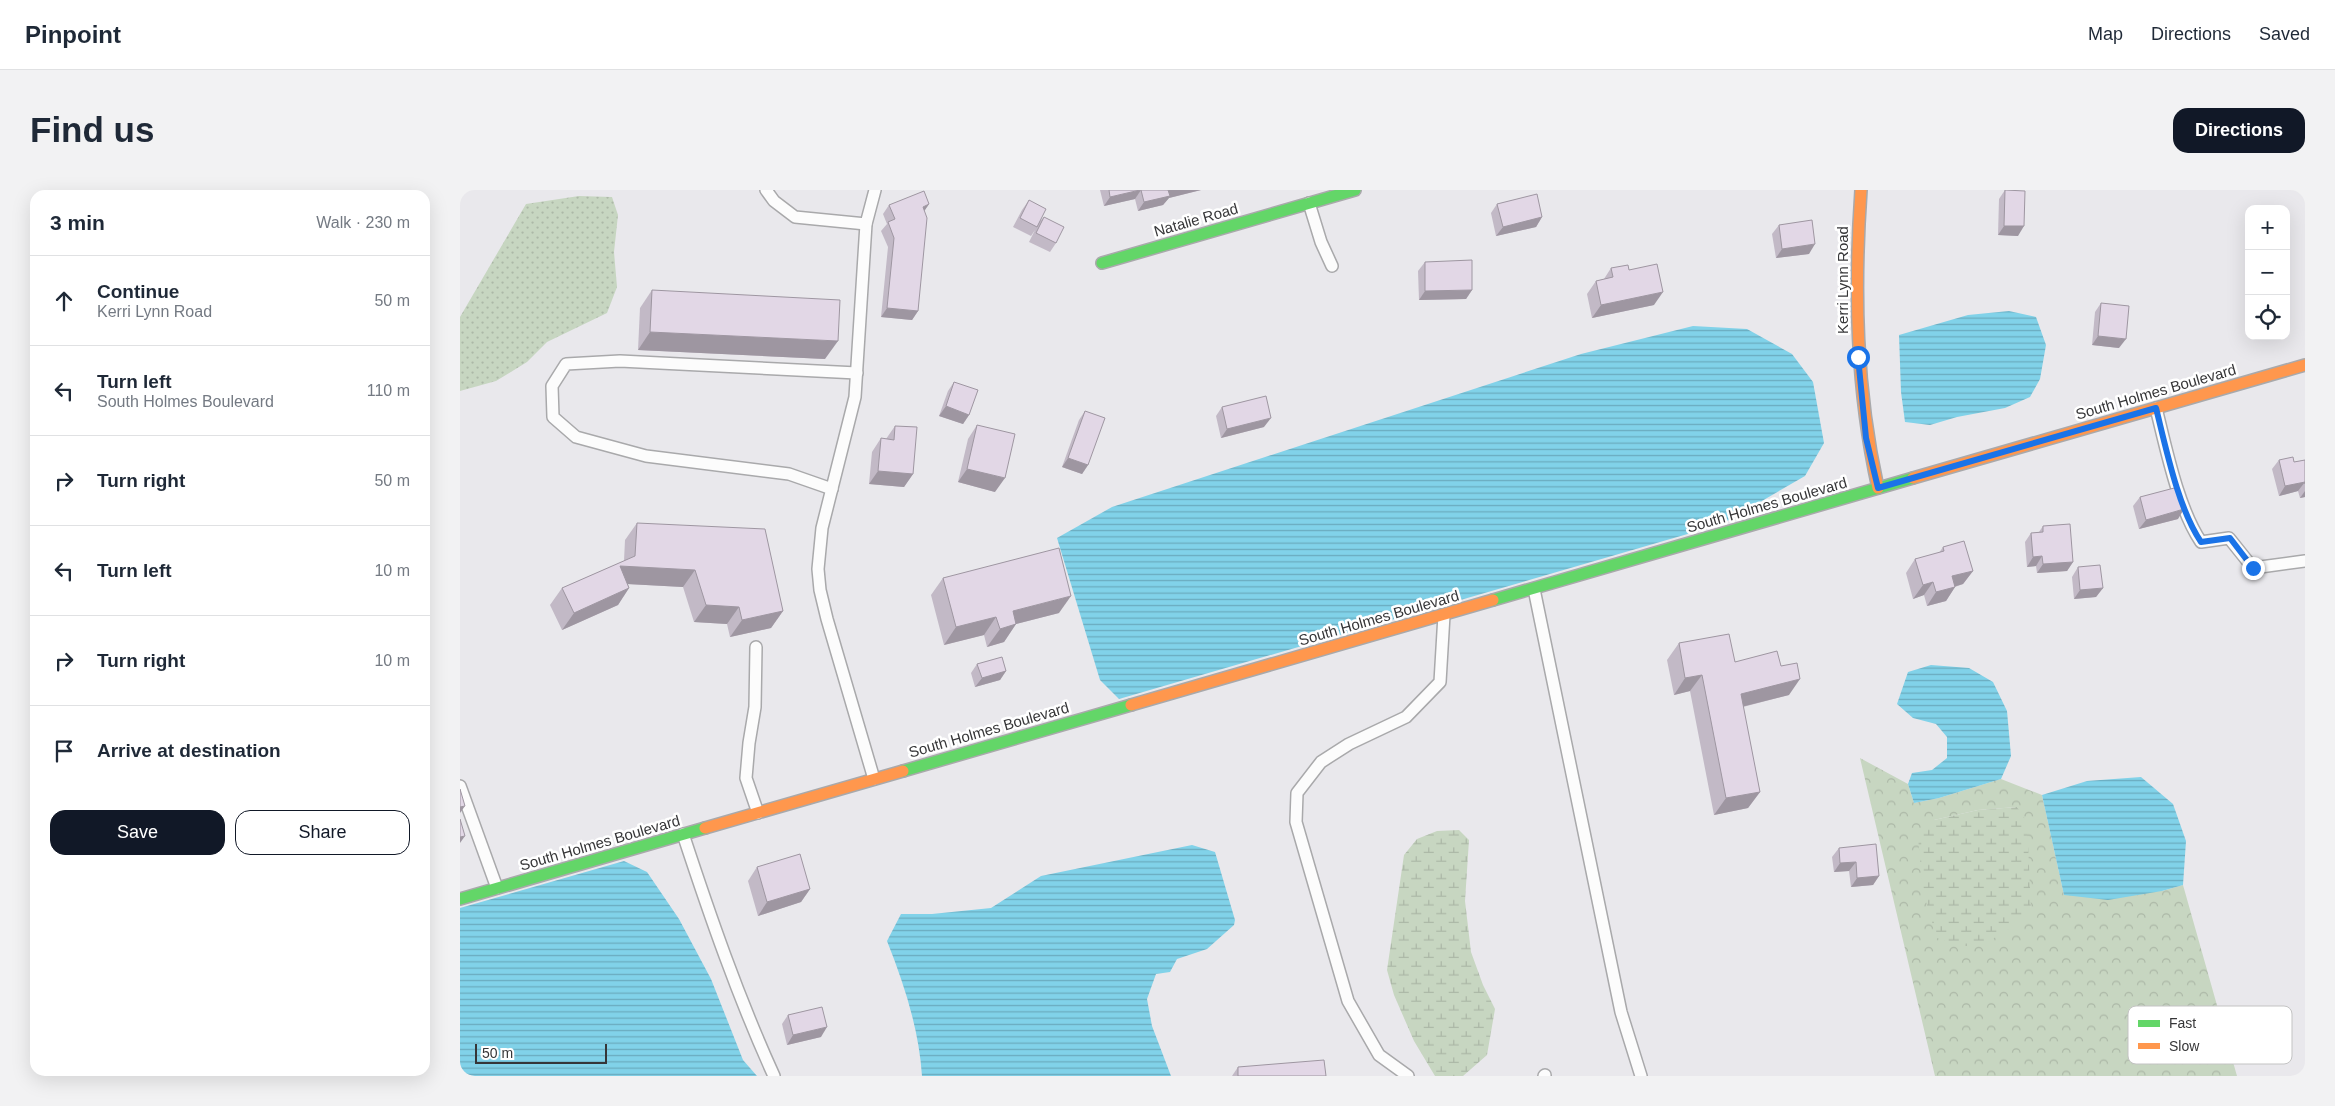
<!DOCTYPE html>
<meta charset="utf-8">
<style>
:root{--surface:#fff;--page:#f2f2f3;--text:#1f2937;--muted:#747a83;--line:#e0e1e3;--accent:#111827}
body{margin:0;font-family:Arial,sans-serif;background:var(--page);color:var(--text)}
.controls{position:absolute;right:15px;top:15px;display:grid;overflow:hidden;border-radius:10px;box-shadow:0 5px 20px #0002}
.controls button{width:45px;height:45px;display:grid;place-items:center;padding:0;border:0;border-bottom:1px solid var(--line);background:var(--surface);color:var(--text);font:25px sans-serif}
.scale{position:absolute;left:15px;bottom:12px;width:132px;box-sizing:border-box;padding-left:5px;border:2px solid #363638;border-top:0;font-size:14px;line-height:18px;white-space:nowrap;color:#363638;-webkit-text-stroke:4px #fff;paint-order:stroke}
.stop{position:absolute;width:15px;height:15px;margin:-11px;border:4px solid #1a73e8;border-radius:50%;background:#fff}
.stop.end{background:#1a73e8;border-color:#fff;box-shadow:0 1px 5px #0008}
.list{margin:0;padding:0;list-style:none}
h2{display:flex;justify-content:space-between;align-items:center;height:65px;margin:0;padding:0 20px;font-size:21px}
h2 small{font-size:16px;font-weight:400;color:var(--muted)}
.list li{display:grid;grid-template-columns:32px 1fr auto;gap:15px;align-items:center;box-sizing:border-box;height:90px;padding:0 20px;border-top:1px solid var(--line)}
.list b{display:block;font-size:19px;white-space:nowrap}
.list p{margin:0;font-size:16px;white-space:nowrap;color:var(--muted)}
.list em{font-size:16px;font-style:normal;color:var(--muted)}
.actions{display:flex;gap:10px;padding:15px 20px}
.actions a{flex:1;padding:11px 0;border:1px solid var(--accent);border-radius:15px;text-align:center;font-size:18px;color:var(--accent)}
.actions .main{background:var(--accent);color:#fff}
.icon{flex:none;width:28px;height:28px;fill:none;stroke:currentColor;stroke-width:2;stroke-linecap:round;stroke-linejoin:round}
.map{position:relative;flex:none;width:1845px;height:886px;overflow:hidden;border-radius:15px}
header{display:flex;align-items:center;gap:30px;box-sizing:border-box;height:70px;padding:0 25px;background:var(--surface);border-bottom:1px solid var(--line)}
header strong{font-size:24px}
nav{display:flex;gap:28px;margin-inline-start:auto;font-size:18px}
.intro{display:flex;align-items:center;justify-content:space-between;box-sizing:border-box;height:120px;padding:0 30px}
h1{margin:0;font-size:35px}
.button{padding:12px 22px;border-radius:15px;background:var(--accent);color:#fff;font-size:18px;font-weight:700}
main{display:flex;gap:30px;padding:0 30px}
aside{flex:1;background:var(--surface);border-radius:15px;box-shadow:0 5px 20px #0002}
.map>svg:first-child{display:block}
.grass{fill:url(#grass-dots)}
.forest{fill:url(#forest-crowns);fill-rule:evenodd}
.wetland{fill:url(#wetland-marsh)}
.water{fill:url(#water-rules)}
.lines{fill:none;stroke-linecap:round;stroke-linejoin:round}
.lane-casing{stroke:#a9a9ab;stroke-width:14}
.fast-casing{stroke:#a9a9ab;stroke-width:14}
.slow-casing{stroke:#a9a9ab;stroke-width:14}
.lane{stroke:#fcfcfc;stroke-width:11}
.fast{stroke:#63d668;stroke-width:11}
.slow{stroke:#ff974d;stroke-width:11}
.wall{fill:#c2b9c6}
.shaded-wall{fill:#9e96a1}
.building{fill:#e2d7e6;stroke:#9e96a1}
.route{stroke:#1a73e8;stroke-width:6}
.labels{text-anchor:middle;stroke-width:5;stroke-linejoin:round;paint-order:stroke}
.street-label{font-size:15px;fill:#363638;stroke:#fff}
.key{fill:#fff;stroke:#c3c3c3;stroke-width:1}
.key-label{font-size:14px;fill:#363638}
</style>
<header>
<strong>Pinpoint</strong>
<nav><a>Map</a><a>Directions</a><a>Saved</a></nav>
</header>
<div class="intro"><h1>Find us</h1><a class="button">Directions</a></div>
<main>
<aside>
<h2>3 min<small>Walk · 230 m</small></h2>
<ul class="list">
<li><svg class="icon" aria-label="ahead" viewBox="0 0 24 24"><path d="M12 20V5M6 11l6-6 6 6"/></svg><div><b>Continue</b><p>Kerri Lynn Road</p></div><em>50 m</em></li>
<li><svg class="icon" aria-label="left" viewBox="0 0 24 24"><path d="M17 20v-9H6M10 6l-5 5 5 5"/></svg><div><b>Turn left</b><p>South Holmes Boulevard</p></div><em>110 m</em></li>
<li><svg class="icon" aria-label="right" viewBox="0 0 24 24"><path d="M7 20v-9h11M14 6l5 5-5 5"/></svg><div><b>Turn right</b></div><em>50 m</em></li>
<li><svg class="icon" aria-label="left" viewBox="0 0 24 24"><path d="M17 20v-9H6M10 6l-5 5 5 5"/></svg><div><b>Turn left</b></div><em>10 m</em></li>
<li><svg class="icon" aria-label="right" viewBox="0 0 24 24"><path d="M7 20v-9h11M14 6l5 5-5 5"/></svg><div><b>Turn right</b></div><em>10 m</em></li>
<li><svg class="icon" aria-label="arrive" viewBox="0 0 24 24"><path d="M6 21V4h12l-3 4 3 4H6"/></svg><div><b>Arrive at destination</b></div></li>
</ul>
<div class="actions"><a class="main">Save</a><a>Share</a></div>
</aside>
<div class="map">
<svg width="1845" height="886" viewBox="0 0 1845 886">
<defs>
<pattern id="grass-dots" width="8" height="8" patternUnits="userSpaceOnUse" patternTransform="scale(1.25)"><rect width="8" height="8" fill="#c7d6c1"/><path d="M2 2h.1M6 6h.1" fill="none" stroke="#acb8a7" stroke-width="1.8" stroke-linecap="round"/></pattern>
<pattern id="forest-crowns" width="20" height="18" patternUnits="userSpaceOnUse" patternTransform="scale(1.25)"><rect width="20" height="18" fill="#c7d6c1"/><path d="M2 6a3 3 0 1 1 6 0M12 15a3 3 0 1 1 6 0" fill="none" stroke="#acb8a7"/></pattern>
<pattern id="wetland-marsh" width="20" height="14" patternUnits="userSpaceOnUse" patternTransform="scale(1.25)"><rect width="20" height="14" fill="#c7d6c1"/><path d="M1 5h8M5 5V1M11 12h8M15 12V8" fill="none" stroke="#acb8a7"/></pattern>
<pattern id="water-rules" width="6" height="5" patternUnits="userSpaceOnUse" patternTransform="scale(1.25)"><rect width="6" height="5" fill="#81d2e9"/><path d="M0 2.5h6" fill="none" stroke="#6aabbe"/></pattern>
</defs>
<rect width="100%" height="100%" fill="#e9e8ec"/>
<polygon class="grass" points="119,6 152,7 158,25 154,62 157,97 147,123 87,152 67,172 36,191 0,201 0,127 66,14"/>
<path class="forest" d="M1400,568L1448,594L1454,613L1479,608L1541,589L1582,605L1604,705L1702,701L1723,695L1777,886H1475ZM1557,617L1571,719L1474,630L1518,620Z"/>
<g class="wetland">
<path d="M1557,617L1567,632L1571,719C1555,736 1529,757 1503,756C1495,756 1485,750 1477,748L1463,702L1458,647L1474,630L1518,620Z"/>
<polygon points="999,640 1009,650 1005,711 1011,762 1023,795 1035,819 1027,865 1003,886 975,886 954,851 934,805 927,780 944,665 957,649 977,641"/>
</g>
<g class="water">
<polygon points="1549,121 1576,127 1586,155 1580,189 1570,207 1545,218 1497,227 1470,235 1445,232 1441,202 1439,145 1508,125"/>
<polygon points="1233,136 1287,139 1332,164 1353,192 1364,253 1345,286 1262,334 659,509 640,490 597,348 652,317 1121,164"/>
<polygon points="1471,475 1509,478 1533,492 1547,521 1551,566 1541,589 1479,608 1454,613 1448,594 1452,583 1472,580 1487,568 1487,547 1476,534 1453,528 1437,514 1448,482"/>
<polygon points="1681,587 1713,614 1726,651 1723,695 1702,701 1648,710 1604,705 1582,605 1627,591"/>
<path d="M732,655L755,662L775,730L774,735L747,759L717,769L710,782L696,784L687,809L692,836L711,886H462C459,839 444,794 427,751L441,724H472L531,718L581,686Z"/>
<polygon points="164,671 187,682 219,729 251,789 283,870 297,886 0,886 0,718"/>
</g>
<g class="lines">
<g class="lane-casing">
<g id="lane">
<polyline points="306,0 314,11 335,27 406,34"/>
<polyline points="849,13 861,52 872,76"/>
<path d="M1696,218C1706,258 1718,318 1741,352L1769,348L1793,378L1845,371"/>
<polyline points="372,299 329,284 186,266 116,247 93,227 92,196 106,174 160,171 397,183"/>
<polyline points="1074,399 1161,822 1181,886"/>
<polyline points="296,457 295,517 289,553 286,588 298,623"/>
<polyline points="414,589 367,429 360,400 358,379 362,338 395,207 406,34 415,0"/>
<polyline points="0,596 37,698"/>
<path d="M223,644C250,726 278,807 314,886"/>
<polyline points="948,886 919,865 888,811 836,632 837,603 861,572 889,554 946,527 980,492 984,425"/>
<polyline points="1084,886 1085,885"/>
</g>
</g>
<g class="fast-casing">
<g id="fast">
<polyline points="642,73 895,0"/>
<polyline points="1033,410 1453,288"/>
<polyline points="443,581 671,515"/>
<polyline points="0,709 245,638"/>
</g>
</g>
<g class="slow-casing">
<g id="slow">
<path d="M1401,0C1394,101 1396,199 1418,298"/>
<polyline points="1453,288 1845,175"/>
<polyline points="671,515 1033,410"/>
<polyline points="245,638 443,581"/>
</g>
</g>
<use href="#lane" class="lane"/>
<use href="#fast" class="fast"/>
<use href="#slow" class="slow"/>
</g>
<g class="wall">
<polygon points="640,0 741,0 709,8 703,15 678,21 675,9 644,16"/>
<polygon points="1545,0 1558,46 1538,45 1539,9"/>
<polygon points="569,10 579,32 584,27 596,53 590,62 569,52 575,40 571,46 553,37 562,20"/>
<polygon points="469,14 464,21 458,121 452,130 421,127 428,57 421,41 427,34 423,24 429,15"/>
<polygon points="1037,14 1082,27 1076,37 1036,46 1031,23"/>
<polygon points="1319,35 1349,64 1316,68 1312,44"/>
<polygon points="965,72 1012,100 1006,109 959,110 958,81"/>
<polygon points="1151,78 1169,80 1194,115 1132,128 1127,104 1136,91 1144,89"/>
<polygon points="192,100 365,169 178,160 180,118"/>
<polygon points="1641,113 1659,158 1632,155 1635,122"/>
<polygon points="494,192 509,225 503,234 479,226 488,201"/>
<polygon points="762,217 804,237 761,248 756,226"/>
<polygon points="625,221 628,275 622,284 602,277 619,230"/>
<polygon points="517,235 535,302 498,292 508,249"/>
<polygon points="435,236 453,284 444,297 409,294 412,262 421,248 426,249"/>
<polygon points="1819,270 1834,272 1845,270 1845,307 1840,308 1838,301 1819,306 1812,279"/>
<polygon points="1680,307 1718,329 1679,339 1673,316"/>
<polygon points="177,333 323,421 311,438 270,447 267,434 234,432 223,397 168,394 169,398 158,415 102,440 90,415 102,398 164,371 165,350"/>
<polygon points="1583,336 1613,372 1607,381 1577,383 1576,376 1567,377 1565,352 1571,343 1579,342"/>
<polygon points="1483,357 1513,381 1503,394 1495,397 1486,411 1467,416 1464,405 1453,409 1446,383 1455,369 1479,363"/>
<polygon points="1618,377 1643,398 1636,407 1614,409 1612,387"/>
<polygon points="483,388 599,423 556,434 544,452 527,457 524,445 484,455 471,405"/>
<polygon points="1219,453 1275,472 1321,476 1329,505 1283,517 1300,602 1288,618 1254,625 1230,501 1214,505 1207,470"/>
<polygon points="517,474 546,481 540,490 515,497 511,483"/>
<polygon points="1379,658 1419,686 1413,695 1391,697 1389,681 1374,682 1372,667"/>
<polygon points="297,677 350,699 341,712 298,726 288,691"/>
<polygon points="328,825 361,847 327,855 322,834"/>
<polygon points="778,877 866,886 772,886"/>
</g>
<g class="shaded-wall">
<polygon points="681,0 675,9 644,16 650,7"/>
<polygon points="708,0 741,0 709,8 703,15 678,21 684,12"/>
<polygon points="469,14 463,23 463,17"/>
<polygon points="1082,27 1076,37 1036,46 1043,37"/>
<polygon points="1544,36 1564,36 1558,46 1538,45"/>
<polygon points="1355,54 1349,64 1316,68 1322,59"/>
<polygon points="1012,100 1006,109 959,110 965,101"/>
<polygon points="1203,102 1194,115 1132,128 1141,115"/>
<polygon points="427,118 458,121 452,130 421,127"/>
<polygon points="190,142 378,151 365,169 178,160"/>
<polygon points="1638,146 1666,149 1659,158 1632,155"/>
<polygon points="486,216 509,225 503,234 479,226"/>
<polygon points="811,228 804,237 761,248 767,239"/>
<polygon points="608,268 628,275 622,284 602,277"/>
<polygon points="507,279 545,288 535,302 498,292"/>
<polygon points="418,281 453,284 444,297 409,294"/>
<polygon points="1845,292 1838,301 1819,306 1825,296"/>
<polygon points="1845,301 1845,307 1840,308"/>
<polygon points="1724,319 1718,329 1679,339 1686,330"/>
<polygon points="1582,366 1576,376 1567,377 1573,367"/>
<polygon points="1613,372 1607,381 1577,383 1583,374"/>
<polygon points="160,376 235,380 223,397 148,393"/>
<polygon points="1513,381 1503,394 1483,400 1492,386"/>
<polygon points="1473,392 1464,405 1453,409 1463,395"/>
<polygon points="1495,397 1486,411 1467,416 1476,402"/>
<polygon points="169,398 158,415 102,440 114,423"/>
<polygon points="1643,398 1636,407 1614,409 1620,400"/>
<polygon points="611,406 599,423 541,438 553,421"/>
<polygon points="246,415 279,417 267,434 234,432"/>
<polygon points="323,421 311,438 270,447 282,430"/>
<polygon points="536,427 524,445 484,455 496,437"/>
<polygon points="556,434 544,452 527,457 540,439"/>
<polygon points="546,481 540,490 515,497 522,488"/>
<polygon points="1242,485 1230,501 1214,505 1225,488"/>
<polygon points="1340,489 1329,505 1269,520 1281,504"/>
<polygon points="1300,602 1288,618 1254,625 1266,608"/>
<polygon points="5,616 0,623 0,617"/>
<polygon points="5,646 0,653 0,647"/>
<polygon points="1396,672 1389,681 1374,682 1380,673"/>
<polygon points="1419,686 1413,695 1391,697 1397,688"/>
<polygon points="350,699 341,712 298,726 307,712"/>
<polygon points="367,837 361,847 327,855 333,845"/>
</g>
<g class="building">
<polygon points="649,0 680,0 650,7"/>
<polygon points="681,0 708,0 710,6 684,12"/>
<polygon points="1545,0 1565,1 1564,36 1544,36"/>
<polygon points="464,1 469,14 463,17 467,28 458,121 427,118 434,48 428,32 435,29 429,15"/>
<polygon points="1077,4 1082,27 1043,37 1037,14"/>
<polygon points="569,10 586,19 577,37 560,28"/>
<polygon points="584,27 604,37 596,53 576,43"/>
<polygon points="1352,30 1355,54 1322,59 1319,35"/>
<polygon points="1012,70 1012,100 965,101 965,72"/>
<polygon points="1197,74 1203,102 1141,115 1136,91 1153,87 1151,78 1168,75 1169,80"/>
<polygon points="192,100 380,110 378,151 190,142"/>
<polygon points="1641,113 1669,116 1666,149 1638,146"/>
<polygon points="494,192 518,200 509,225 486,216"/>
<polygon points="806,206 811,228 767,239 762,217"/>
<polygon points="625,221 645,228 628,275 608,268"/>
<polygon points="517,235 555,244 545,288 507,279"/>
<polygon points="435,236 457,237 453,284 418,281 421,248 434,250"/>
<polygon points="1833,267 1834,272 1845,270 1845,294 1845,292 1825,296 1819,270"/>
<polygon points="1718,297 1724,319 1686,330 1680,307"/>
<polygon points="177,333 305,339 323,421 282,430 279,417 246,415 235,380 160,376 169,398 114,423 102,398 175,366"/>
<polygon points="1610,334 1613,372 1583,374 1582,366 1573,367 1571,343 1583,342 1583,336"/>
<polygon points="1504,351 1513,381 1492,386 1495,397 1476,402 1473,392 1463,395 1455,369 1484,361 1483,357"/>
<polygon points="599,358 611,406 553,421 556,434 540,439 536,427 496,437 483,388"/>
<polygon points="1640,375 1643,398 1620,400 1618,377"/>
<polygon points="1269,444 1275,472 1317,461 1321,476 1337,473 1340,489 1281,504 1300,602 1266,608 1242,485 1225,488 1219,453"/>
<polygon points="542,467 546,481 522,488 517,474"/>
<polygon points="0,599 5,616 0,617"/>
<polygon points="0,629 5,646 0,647"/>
<polygon points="1416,654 1419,686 1397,688 1396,672 1380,673 1379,658"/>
<polygon points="340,664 350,699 307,712 297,677"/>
<polygon points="362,817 367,837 333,845 328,825"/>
<polygon points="864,870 866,886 778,886 778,877"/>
</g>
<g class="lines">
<path class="route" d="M1398,167L1406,248L1418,298L1696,218C1706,258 1718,318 1741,352L1770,348L1793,378"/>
</g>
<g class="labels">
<g class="street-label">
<text transform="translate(736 30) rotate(-16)" y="5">Natalie Road</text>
<text transform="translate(1383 90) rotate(-90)" y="5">Kerri Lynn Road</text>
<text transform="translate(1696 202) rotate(-16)" y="5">South Holmes Boulevard</text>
<text transform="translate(1307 315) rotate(-16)" y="5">South Holmes Boulevard</text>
<text transform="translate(919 428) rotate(-16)" y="5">South Holmes Boulevard</text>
<text transform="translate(529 540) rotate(-16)" y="5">South Holmes Boulevard</text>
<text transform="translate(140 653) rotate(-16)" y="5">South Holmes Boulevard</text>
</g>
</g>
<rect x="1668" y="816" width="164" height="58" rx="8" class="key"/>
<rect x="1678" y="830" width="22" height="7" fill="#63d668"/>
<rect x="1678" y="853" width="22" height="6" fill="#ff974d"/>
<g class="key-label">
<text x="1709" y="838">Fast</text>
<text x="1709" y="861">Slow</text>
</g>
</svg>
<div class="controls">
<button>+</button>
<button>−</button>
<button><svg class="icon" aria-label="locate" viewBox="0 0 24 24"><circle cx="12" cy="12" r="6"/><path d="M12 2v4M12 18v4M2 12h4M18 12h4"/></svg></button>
</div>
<div class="scale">50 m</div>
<div class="stop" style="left:1398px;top:167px"></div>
<div class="stop end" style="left:1793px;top:378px"></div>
</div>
</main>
